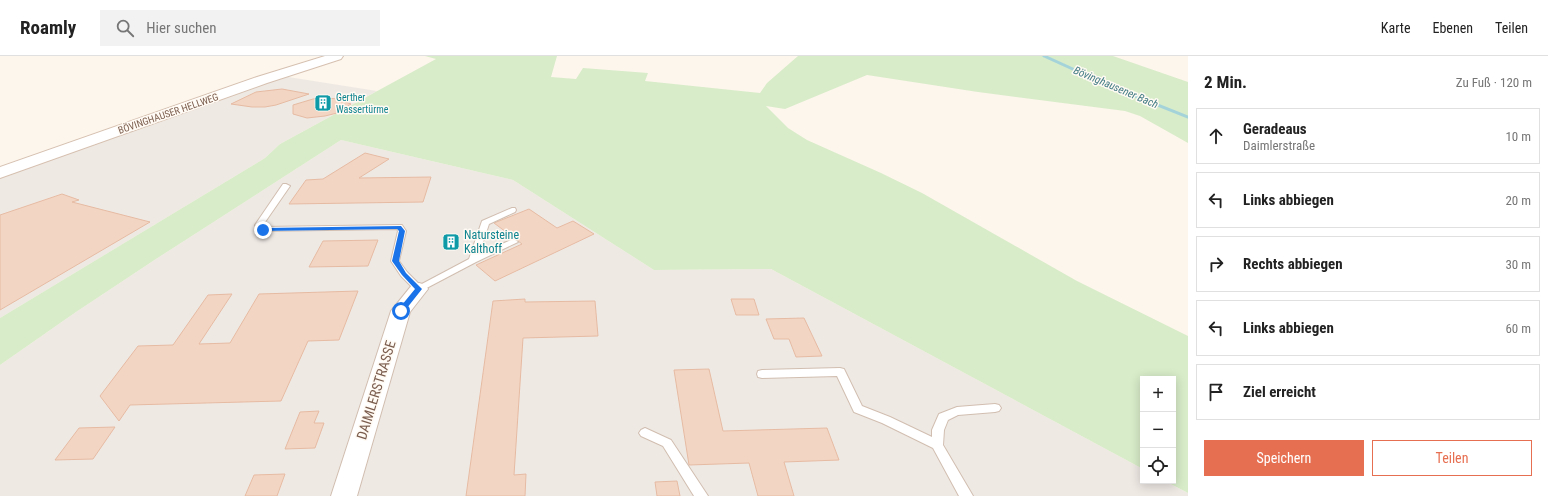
<!DOCTYPE html>
<html lang="de">
<meta charset="utf-8">
<style>
:root{--surface:#fff;--page:#f2f2f2;--text:#222;--muted:#767676;--line:#e0e0e0;--accent:#e76f51}
body{margin:0;font-family:"Roboto Condensed",sans-serif;background:var(--page);color:var(--text)}
.controls{position:absolute;right:12px;bottom:12px;display:grid;overflow:hidden;border-radius:0px;box-shadow:0 2px 10px #0003}
.controls button{width:36px;height:36px;display:grid;place-items:center;padding:0;border:0;border-bottom:1px solid var(--line);background:var(--surface);color:var(--text);font:20px sans-serif}
.stop{position:absolute;width:12px;height:12px;margin:-9px;border:3px solid #1a73e8;border-radius:50%;background:#fff}
.stop.end{background:#1a73e8;border-color:#fff;box-shadow:0 1px 4px #0008}
.list{margin:0;padding:0;list-style:none}
h2{display:flex;justify-content:space-between;align-items:center;height:52px;margin:0;padding:0 16px;font-size:17px}
h2 small{font-size:13px;font-weight:400;color:var(--muted)}
.list li{display:grid;grid-template-columns:26px 1fr auto;gap:12px;align-items:center;box-sizing:border-box;height:56px;margin:0 8px 8px;padding:0 8px;border:1px solid var(--line);border-radius:0px}
.list b{display:block;font-size:15px;white-space:nowrap}
.list p{margin:0;font-size:13px;white-space:nowrap;color:var(--muted)}
.list em{font-size:13px;font-style:normal;color:var(--muted)}
.actions{display:flex;gap:8px;padding:12px 16px}
.actions a{flex:1;padding:9px 0;border:1px solid var(--accent);border-radius:0px;text-align:center;font-size:14px;color:var(--accent)}
.actions .main{background:var(--accent);color:#fff}
.icon{flex:none;width:22px;height:22px;fill:none;stroke:currentColor;stroke-width:2;stroke-linecap:round;stroke-linejoin:round}
.map{position:relative;flex:none;width:1188px;height:440px;overflow:hidden}
header{display:flex;align-items:center;gap:24px;box-sizing:border-box;height:56px;padding:0 20px;background:var(--surface);border-bottom:1px solid var(--line)}
header strong{font-size:19px}
nav{display:flex;gap:22px;margin-inline-start:auto;font-size:14px}
.search{width:280px;height:36px;background:var(--page);display:flex;align-items:center;gap:10px;box-sizing:border-box;padding:0 14px;border-radius:0px;color:var(--muted);font-size:15px}
main{display:flex}
aside{flex:1;background:var(--surface)}
.map>svg:first-child{display:block}
.industrial{fill:#efe9e4}
.green{fill:#d8ecc9}
.lines{fill:none;stroke-linecap:round;stroke-linejoin:round}
.stream{stroke:#a5d3da;stroke-width:3}
.building{fill:#f3d5c3;stroke:#e6bba3}
.lane-casing{stroke:#d1beb0;stroke-width:2}
.street-casing{stroke:#d1beb0;stroke-width:2}
.secondary-casing{stroke:#d6c0b0;stroke-width:2}
.lane{fill:#fff;fill-rule:evenodd}
.street{fill:#fff;fill-rule:evenodd}
.secondary{fill:#fff;fill-rule:evenodd}
.route{fill:#1a73e8}
.labels{text-anchor:middle;stroke-width:3;stroke-linejoin:round;paint-order:stroke}
.far-culture-label{font-size:10px;fill:#0d838f;stroke:#fffaf3;text-anchor:start}
.far-street-label{font-size:10px;fill:#7a5c4d;stroke:#fffaf3}
.far-water-label{font-size:11px;font-style:italic;fill:#437c86;stroke:#fffaf3}
.culture-label{font-size:12px;fill:#0d838f;stroke:#fffaf3;text-anchor:start}
.near-street-label{font-size:14px;fill:#7a5c4d;stroke:#fffaf3}
</style>
<header>
<strong>Roamly</strong>
<div class="search"><svg class="icon" aria-label="search" viewBox="0 0 24 24"><circle cx="10" cy="10" r="6"/><path d="M15 15l6 6"/></svg>Hier suchen</div>
<nav><a>Karte</a><a>Ebenen</a><a>Teilen</a></nav>
</header>
<main>
<div class="map">
<svg width="1188" height="440" viewBox="0 0 1188 440">
<rect width="100%" height="100%" fill="#fdf6ec"/>
<g class="industrial">
<polygon points="282,20 377,35 280,88 265,102 0,262 0,120"/>
<polygon points="341,84 513,124 654,214 771,213 1143,413 1143,425 1165,425 1188,437 1188,440 0,440 0,309 76,256 156,203"/>
</g>
<polygon class="green" points="425,0 557,0 551,21 576,23 583,12 648,17 645,25 760,37 767,27 798,0 1113,0 1188,26 1188,87 1140,60 1125,55 978,36 867,19 785,53 766,50 788,72 807,84 881,117 922,137 1077,225 1188,280 1188,437 1165,425 1173,425 1173,323 1143,323 1143,413 771,213 654,214 513,124 341,84 156,203 76,256 0,309 0,262 265,102 280,88 436,3"/>
<g class="lines">
<polyline class="stream" points="1044,0 1110,30 1188,61"/>
</g>
<g class="building">
<polygon points="282,33 309,38 276,49 265,51 252,51 231,48 256,36"/>
<polygon points="326,42 338,43 351,48 337,57 325,60 307,62 293,58 293,49 313,43"/>
<polygon points="365,97 389,103 359,122 431,121 423,146 289,148 306,124 323,123"/>
<polygon points="62,138 79,144 72,146 150,166 0,254 0,159"/>
<polygon points="529,153 557,172 573,165 594,178 495,225 476,209 522,188 494,167"/>
<polygon points="378,184 368,210 309,211 323,185"/>
<polygon points="358,235 339,284 308,285 281,345 130,349 119,365 100,340 138,290 173,289 208,239 232,238 199,288 230,287 259,238"/>
<polygon points="525,243 525,246 595,245 598,280 523,282 514,419 526,418 525,440 466,440 493,245"/>
<polygon points="731,243 754,243 759,259 736,259"/>
<polygon points="804,262 822,300 796,301 789,283 774,283 766,263"/>
<polygon points="709,313 723,375 827,372 839,404 784,406 794,440 758,440 749,407 689,409 674,314"/>
<polygon points="319,355 314,367 324,367 315,392 285,393 300,356"/>
<polygon points="115,371 93,403 55,404 79,372"/>
<polygon points="285,418 277,440 245,440 254,419"/>
<polygon points="677,425 680,440 657,440 655,426"/>
</g>
<g class="lines">
<g class="lane-casing">
<g id="lane">
<polygon points="283,128 286,128 290,130 263,169 263,171 402,169 406,175 399,205 407,216 420,229 469,203 482,165 512,152 515,152 516,154 515,156 489,168 479,198 511,184 514,183 518,186 476,206 419,236 416,235 401,220 391,205 398,175 397,173 257,175 255,169"/>
<polygon points="840,312 844,313 862,350 890,361 932,381 932,374 939,358 957,351 995,348 999,349 1001,352 999,355 995,356 958,359 948,364 944,374 943,389 973,440 959,440 933,392 882,367 854,356 837,320 762,322 758,321 757,318 758,315 762,314"/>
<polygon points="645,372 671,384 708,440 694,440 663,390 641,380 639,377 641,374"/>
</g>
</g>
<g class="street-casing">
<polygon id="street" points="419,227 426,229 428,233 410,256 357,440 331,440 391,255 412,229"/>
</g>
<g class="secondary-casing">
<polygon id="secondary" points="325,0 343,0 341,3 267,27 0,122 0,111 257,21"/>
</g>
<use href="#lane" class="lane"/>
<use href="#street" class="street"/>
<use href="#secondary" class="secondary"/>
</g>
<polygon class="route" points="401,170 405,175 399,205 406,217 422,233 403,257 401,257 397,255 415,233 402,219 392,205 399,175 397,173 263,175 260,174 263,172"/>
<defs>
<g id="building-square" transform="scale(0.9)"><rect x="-9" y="-9" width="18" height="18" rx="4" fill="#0f9aa8" stroke="#fffaf3"/><path d="M-4-6H4V6H1V3H-1V6H-4ZM-2.5-4.3h1.7v1.8h-1.7ZM.8-4.3h1.7v1.8H.8ZM-2.5-1h1.7V.8h-1.7ZM.8-1h1.7V.8H.8Z" fill="#fff"/></g>
</defs>
<g fill-rule="evenodd">
<use href="#building-square" x="323" y="47"/>
<use href="#building-square" x="451" y="186"/>
</g>
<g class="labels">
<g class="far-culture-label">
<text x="336" y="45">Gerther<tspan x="336" dy="12">Wassertürme</tspan></text>
</g>
<g class="far-street-label">
<text transform="translate(168 57) rotate(-19)" y="4">BÖVINGHAUSER HELLWEG</text>
</g>
<g class="far-water-label">
<text transform="translate(1116 31) rotate(23)" y="4">Bövinghausener Bach</text>
</g>
<g class="culture-label">
<text x="464" y="183">Natursteine<tspan x="464" dy="14">Kalthoff</tspan></text>
</g>
<g class="near-street-label">
<text transform="translate(376 334) rotate(-73)" y="5">DAIMLERSTRASSE</text>
</g>
</g>
</svg>
<div class="controls">
<button>+</button>
<button>−</button>
<button><svg class="icon" aria-label="locate" viewBox="0 0 24 24"><circle cx="12" cy="12" r="6"/><path d="M12 2v4M12 18v4M2 12h4M18 12h4"/></svg></button>
</div>
<div class="stop" style="left:401px;top:255px"></div>
<div class="stop end" style="left:263px;top:174px"></div>
</div>
<aside>
<h2>2 Min.<small>Zu Fuß · 120 m</small></h2>
<ul class="list">
<li><svg class="icon" aria-label="ahead" viewBox="0 0 24 24"><path d="M12 20V5M6 11l6-6 6 6"/></svg><div><b>Geradeaus</b><p>Daimlerstraße</p></div><em>10 m</em></li>
<li><svg class="icon" aria-label="left" viewBox="0 0 24 24"><path d="M17 20v-9H6M10 6l-5 5 5 5"/></svg><div><b>Links abbiegen</b></div><em>20 m</em></li>
<li><svg class="icon" aria-label="right" viewBox="0 0 24 24"><path d="M7 20v-9h11M14 6l5 5-5 5"/></svg><div><b>Rechts abbiegen</b></div><em>30 m</em></li>
<li><svg class="icon" aria-label="left" viewBox="0 0 24 24"><path d="M17 20v-9H6M10 6l-5 5 5 5"/></svg><div><b>Links abbiegen</b></div><em>60 m</em></li>
<li><svg class="icon" aria-label="arrive" viewBox="0 0 24 24"><path d="M6 21V4h12l-3 4 3 4H6"/></svg><div><b>Ziel erreicht</b></div></li>
</ul>
<div class="actions"><a class="main">Speichern</a><a>Teilen</a></div>
</aside>
</main>
